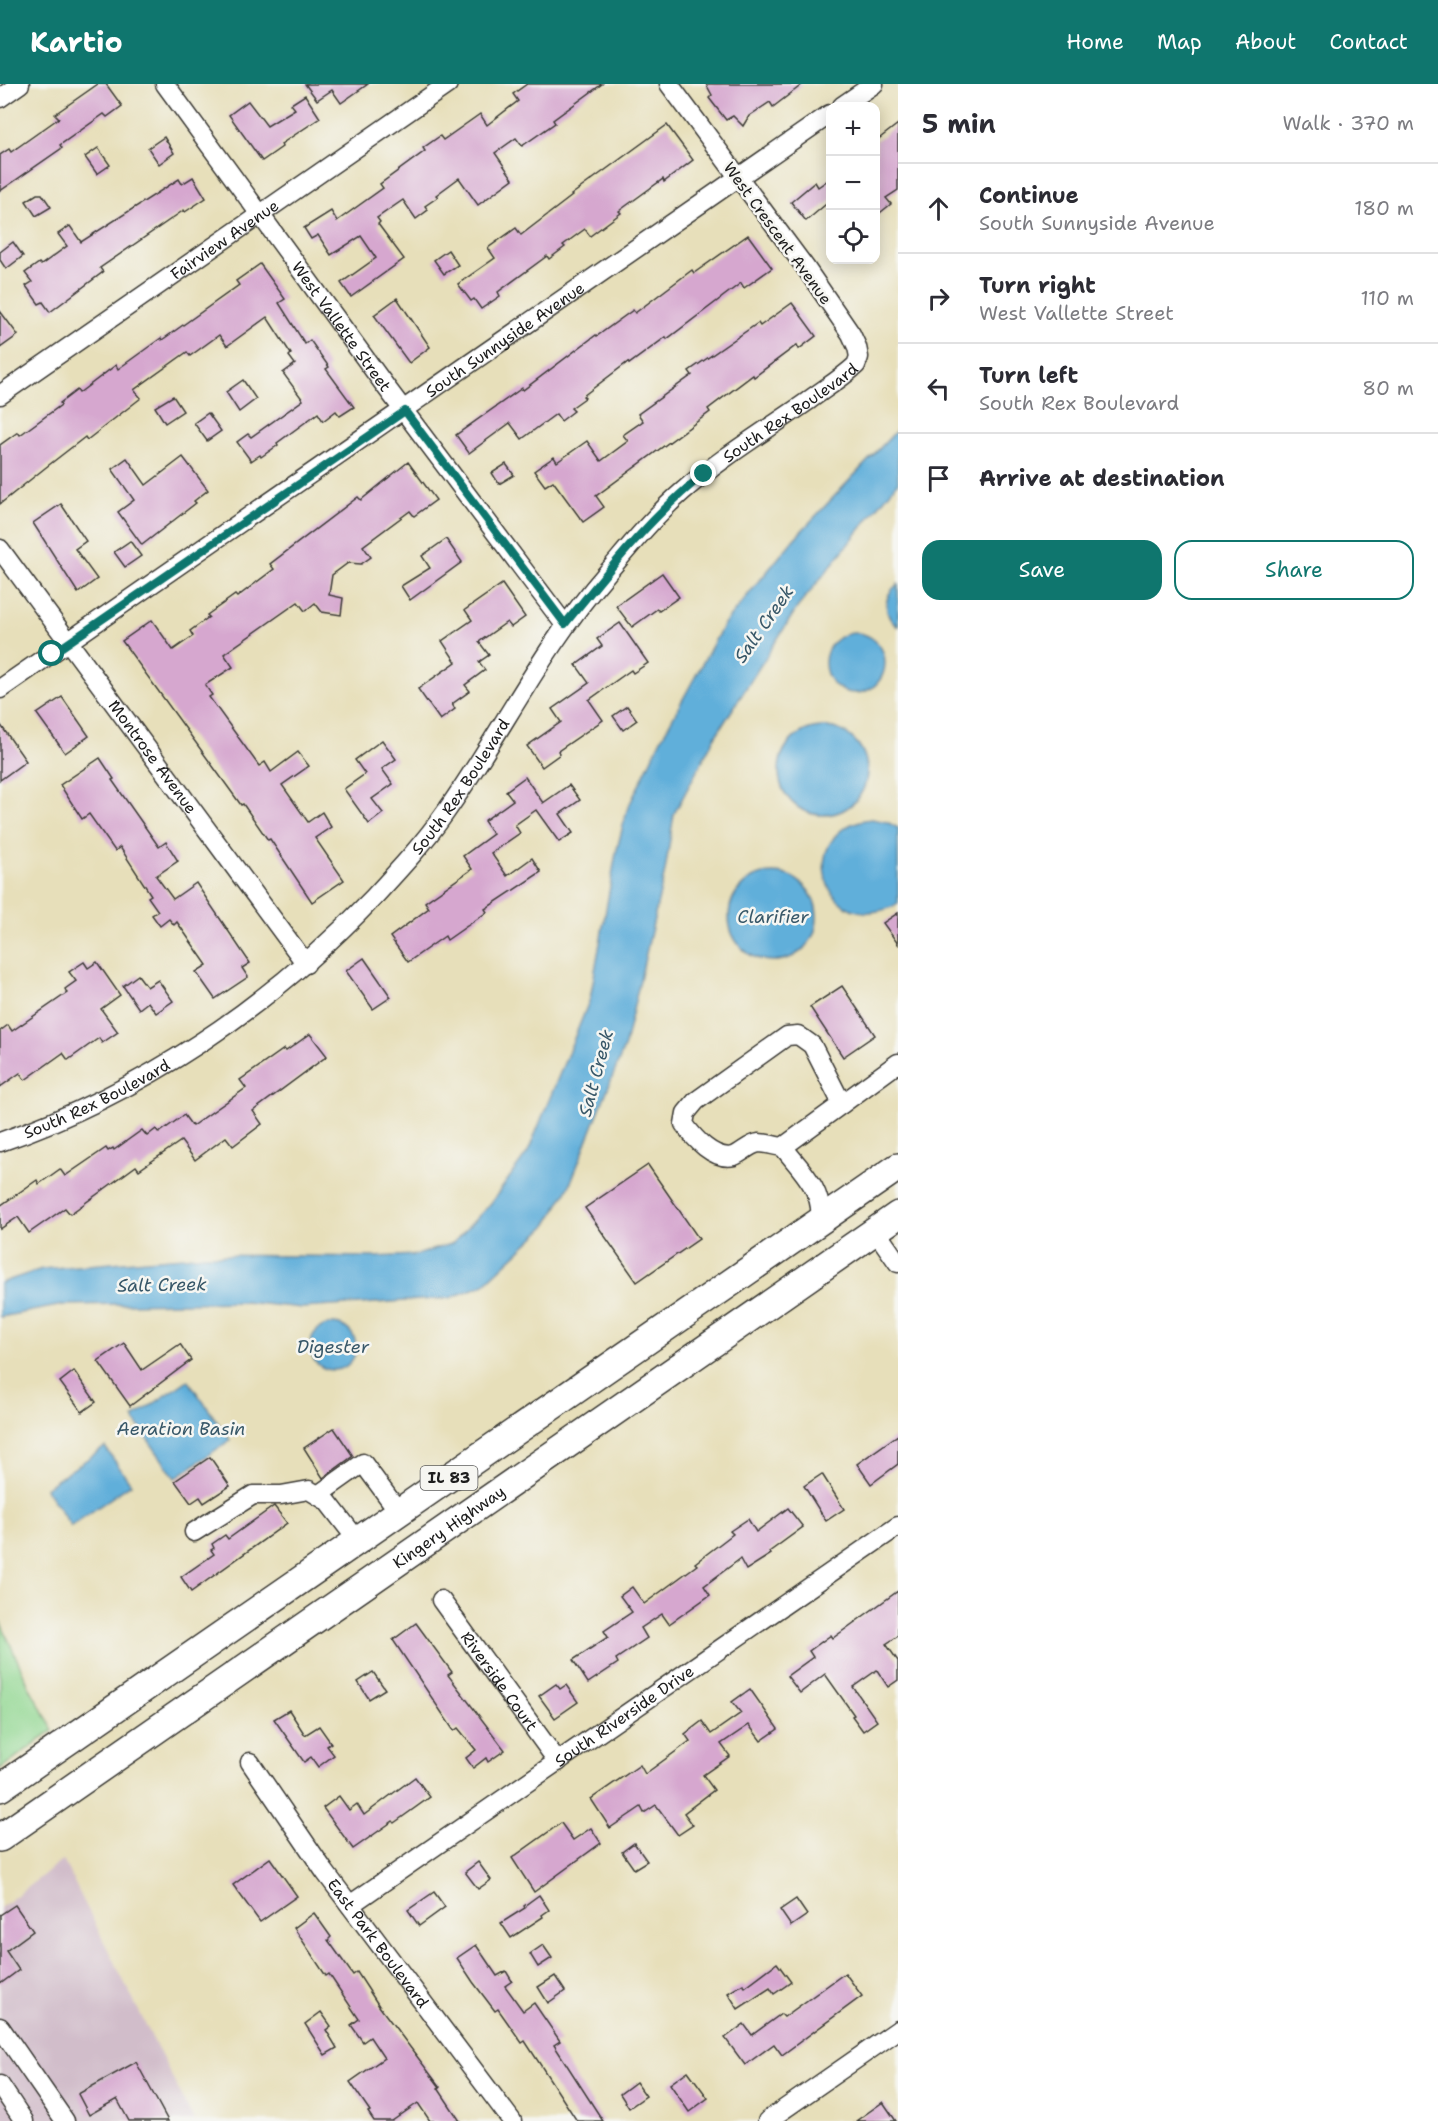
<!DOCTYPE html>
<meta charset="utf-8">
<style>
:root{--surface:#fff;--page:#f7f7f7;--text:#2b2b33;--muted:#7c7c81;--line:#e1e1e2;--accent:#0f766e}
body{margin:0;font-family:"Shantell Sans",sans-serif;background:var(--page);color:var(--text)}
.controls{position:absolute;right:18px;top:18px;display:grid;overflow:hidden;border-radius:12px;box-shadow:0 3px 15px #0003}
.controls button{width:54px;height:54px;display:grid;place-items:center;padding:0;border:0;border-bottom:2px solid var(--line);background:var(--surface);color:var(--text);font:30px sans-serif}
.stop{position:absolute;width:18px;height:18px;margin:-14px;border:4px solid #0f766e;border-radius:50%;background:#fff}
.stop.end{background:#0f766e;border-color:#fff;box-shadow:0 2px 6px #0008}
.list{margin:0;padding:0;list-style:none}
h2{display:flex;justify-content:space-between;align-items:center;height:78px;margin:0;padding:0 24px;font-size:26px}
h2 small{font-size:20px;font-weight:400;color:var(--muted)}
.list li{display:grid;grid-template-columns:39px 1fr auto;gap:18px;align-items:center;box-sizing:border-box;height:90px;padding:0 24px;border-top:2px solid var(--line)}
.list b{display:block;font-size:22px;white-space:nowrap}
.list p{margin:0;font-size:20px;white-space:nowrap;color:var(--muted)}
.list em{font-size:20px;font-style:normal;color:var(--muted)}
.actions{display:flex;gap:12px;padding:18px 24px}
.actions a{flex:1;padding:14px 0;border:2px solid var(--accent);border-radius:18px;text-align:center;font-size:21px;color:var(--accent)}
.actions .main{background:var(--accent);color:#fff}
.icon{flex:none;width:33px;height:33px;fill:none;stroke:currentColor;stroke-width:2;stroke-linecap:round;stroke-linejoin:round}
.map{position:relative;flex:none;width:898px;height:2037px;overflow:hidden}
header{display:flex;align-items:center;gap:36px;box-sizing:border-box;height:84px;padding:0 30px;background:var(--accent);color:#fff}
header strong{font-size:28px}
nav{display:flex;gap:33px;margin-inline-start:auto;font-size:21px}
main{display:flex}
aside{flex:1;background:var(--surface)}
.map>svg:first-child{display:block}
.industrial{fill:#d1bdca}
.green{fill:#91d791;stroke:#567a56;stroke-width:1.5}
.water{fill:#60afda;stroke:#3e667b;stroke-width:1.5}
.building{fill:#d6a7cf}
.lines{fill:none;stroke-linecap:round;stroke-linejoin:round}
.minor-casing{stroke:#3a3934;stroke-width:21}
.highway-casing{stroke:#3a3934;stroke-width:30}
.minor{stroke:#fff;stroke-width:18}
.highway{stroke:#fff;stroke-width:27}
.route{stroke:#0f766e;stroke-width:8}
.labels{text-anchor:middle;stroke-width:5;stroke-linejoin:round;paint-order:stroke}
.shield{fill:#f6f6f2;stroke:#5d5d5c;stroke-width:1.5}
.shield-label{font-size:15px;font-weight:bold;fill:#1c1c1c}
.street-label{font-size:16px;fill:#1c1c1c;stroke:#f6f6f2}
.water-label{font-size:18px;font-style:italic;fill:#375768;stroke:#f6f6f2}
</style>
<header>
<strong>Kartio</strong>
<nav><a>Home</a><a>Map</a><a>About</a><a>Contact</a></nav>
</header>
<main>
<div class="map">
<svg width="898" height="2037" viewBox="0 0 898 2037">
<rect width="100%" height="100%" fill="#f6f6f2"/>
<filter id="ink" filterUnits="userSpaceOnUse"><feTurbulence type="fractalNoise" baseFrequency=".0167" numOctaves="2"/><feDisplacementMap in="SourceGraphic" scale="12" xChannelSelector="R" yChannelSelector="G"/><feConvolveMatrix kernelMatrix="1 2 1 2 8 2 1 2 1" color-interpolation-filters="sRGB"/></filter>
<filter id="wash" filterUnits="userSpaceOnUse"><feTurbulence type="fractalNoise" baseFrequency=".008" numOctaves="4" result="noise"/><feDisplacementMap in="SourceGraphic" scale="24" xChannelSelector="R" yChannelSelector="G"/><feGaussianBlur stdDeviation="1.35" result="paint"/><feColorMatrix in="noise" values="0 0 0 0 0 0 0 0 0 0 0 0 0 0 0 0 0 1.4 0 .05"/><feComposite in="paint" operator="in"/></filter>
<g filter="url(#wash)">
<rect width="100%" height="100%" fill="#e7dfba"/>
<polygon class="industrial" points="63,1776 194,2037 0,2037 0,1824"/>
<polygon class="green" points="0,1537 28,1600 53,1646 0,1685"/>
<g class="water">
<polygon points="898,345 898,398 797,524 715,653 674,730 665,787 625,961 569,1103 546,1142 483,1201 450,1214 302,1224 245,1218 63,1221 0,1233 0,1199 42,1185 206,1171 374,1173 417,1171 453,1159 491,1119 528,1068 590,915 616,769 627,726 660,657 724,540 794,455"/>
<path d="M898,500V543C883,532 882,512 898,500Z"/>
<circle cx="855" cy="579" r="30"/>
<circle cx="823" cy="687" r="44"/>
<path d="M872,735L887,738L898,744V819C891,825 881,827 872,828C816,833 801,742 872,735Z"/>
<circle cx="773" cy="833" r="44"/>
<circle cx="333" cy="1263" r="23"/>
<polygon points="188,1296 230,1356 175,1394 133,1334"/>
<polygon points="105,1363 131,1400 71,1442 45,1404"/>
</g>
<g id="blocks">
<g class="building">
<polygon points="98,0 106,0 122,22 107,33 104,30 60,61 62,64 0,107 0,71 9,65 11,68 59,34 55,30"/>
<polygon points="305,0 368,0 341,19 332,6 317,16"/>
<polygon points="527,0 602,0 553,36 555,39 522,62 516,54 495,69 513,95 478,121 459,94 436,111 438,113 425,122 428,126 416,135 403,116 377,134 380,138 378,140 404,175 351,213 341,199 376,174 361,152 331,171 318,151 311,155 304,144 331,127 337,137 383,104 380,100 425,67 423,64 440,52 443,56 480,30 487,41 518,17 513,10"/>
<polygon points="706,0 803,0 773,23 770,18 749,32 743,42 733,32 726,36 709,14 712,11"/>
<polygon points="305,11 320,34 281,60 282,63 262,77 229,31 248,17 267,42 295,25 291,20"/>
<polygon points="898,40 898,106 886,114 891,120 876,132 876,57"/>
<polygon points="667,41 693,76 664,98 663,95 619,127 621,129 590,152 585,145 563,161 565,163 549,175 547,172 498,208 500,212 481,225 474,215 471,217 458,200 495,174 488,164 516,144 521,151 572,112 571,111"/>
<polygon points="164,53 174,69 159,80 148,64"/>
<polygon points="98,64 110,81 97,90 85,73"/>
<polygon points="193,93 206,114 185,128 184,126 100,184 103,188 50,228 43,218 39,220 26,202 32,198 25,189 39,179 41,181 67,162 58,150 70,142 81,158 179,95 182,100"/>
<polygon points="831,94 831,116 806,137 791,118 815,98 818,103"/>
<polygon points="37,110 42,110 51,123 36,132 26,117"/>
<polygon points="748,151 772,184 744,204 741,199 667,255 666,253 629,280 628,278 583,312 585,314 571,324 574,327 561,337 556,330 522,355 510,339 469,369 456,351 522,304 523,306 596,251 597,252 633,226 635,229 692,186 694,189"/>
<polygon points="13,158 23,172 6,185 0,176 0,168"/>
<polygon points="448,166 458,181 444,190 434,176"/>
<polygon points="260,180 285,215 279,219 305,260 310,256 329,283 326,285 354,323 340,332 336,327 323,337 318,329 277,359 278,361 261,373 260,371 251,377 237,358 248,350 251,353 303,316 283,289 295,280 289,272 291,270 267,233 227,262 219,251 190,272 187,268 134,306 141,314 87,356 85,353 45,384 0,420 0,361 18,348 20,351 61,321 60,319 77,306 79,309 116,281 118,285 161,254 162,256 239,201 236,197"/>
<polygon points="397,214 430,263 409,279 374,231"/>
<polygon points="792,219 816,252 799,265 797,261 754,293 753,291 708,325 710,328 596,412 604,423 583,438 553,397 545,402 534,387 554,373 557,378 587,357 601,377 628,357 623,351 643,337 638,330 692,291 689,287 758,239 760,242"/>
<polygon points="0,227 18,251 0,264"/>
<polygon points="243,296 256,315 239,328 226,308"/>
<polygon points="173,312 183,327 165,339 155,323"/>
<polygon points="208,329 221,347 207,357 194,339"/>
<polygon points="183,373 208,406 194,417 196,419 142,461 118,428 134,416 112,385 127,374 146,401"/>
<polygon points="408,378 436,416 414,432 410,427 363,462 371,473 361,480 348,479 332,491 329,511 343,514 341,531 322,528 315,519 305,527 298,518 224,570 233,583 205,601 212,611 209,613 259,682 265,678 271,688 298,668 309,682 282,701 308,738 322,728 331,743 315,754 344,796 312,818 270,755 268,756 243,720 241,721 122,557 152,536 173,566 193,552 190,547 209,533 207,531 235,511 237,513 274,485 270,480 358,413 361,416"/>
<polygon points="506,380 514,391 499,400 492,389"/>
<polygon points="61,420 86,457 75,465 97,495 78,509 33,439"/>
<polygon points="446,455 462,478 410,516 401,502 430,484 422,472"/>
<polygon points="130,457 141,472 125,483 114,468"/>
<polygon points="662,489 679,513 659,527 657,525 632,543 616,522"/>
<polygon points="502,500 525,533 511,543 507,538 479,558 489,571 479,578 485,586 465,601 470,607 452,620 455,625 440,636 418,605 456,578 442,557 472,536 465,526"/>
<polygon points="620,539 648,579 633,589 631,586 589,616 603,636 558,667 560,670 542,683 527,662 561,638 552,625 589,599 576,581 602,562 597,555"/>
<polygon points="62,613 89,652 65,669 37,630"/>
<polygon points="627,622 637,636 623,646 613,632"/>
<polygon points="0,640 26,677 0,696"/>
<polygon points="382,656 396,675 382,685 393,700 372,715 383,729 369,740 344,705 365,690 355,676"/>
<polygon points="100,674 114,695 112,696 159,763 166,758 178,777 156,792 173,815 196,799 250,879 242,884 248,893 215,915 196,888 207,881 177,838 174,841 169,835 160,842 152,831 158,827 148,813 151,811 120,763 115,767 89,730 82,735 60,701"/>
<polygon points="525,693 543,719 569,701 580,716 560,730 573,749 559,758 536,726 515,741 520,749 491,769 507,792 532,774 541,788 485,825 487,828 447,856 445,852 408,878 390,853 429,824 425,818 472,785 463,772 493,750 484,737 513,716 506,707"/>
<polygon points="898,829 898,860 883,839"/>
<polygon points="364,874 391,913 373,925 346,887"/>
<polygon points="84,878 88,884 97,878 120,911 101,925 118,948 102,959 99,954 68,976 63,969 25,996 20,989 0,1003 0,947 8,941 12,947 67,909 65,905 76,897 69,888"/>
<polygon points="138,891 147,903 158,896 173,917 156,929 148,918 139,925 123,902"/>
<polygon points="842,902 875,951 843,973 810,923"/>
<polygon points="310,950 327,972 253,1027 262,1040 233,1062 226,1053 195,1076 181,1057 139,1086 136,1082 70,1130 65,1124 29,1149 18,1133 0,1145 0,1122 37,1096 39,1100 60,1085 65,1092 106,1064 108,1067 113,1064 114,1066 142,1046 147,1052 156,1045 159,1049 184,1031 192,1042 246,1004 240,996 284,965 286,967"/>
<polygon points="648,1081 699,1155 637,1198 585,1124"/>
<polygon points="124,1259 142,1286 180,1260 191,1276 130,1322 98,1277"/>
<polygon points="74,1287 96,1318 82,1328 60,1298"/>
<polygon points="334,1344 353,1372 323,1394 304,1364"/>
<polygon points="898,1351 898,1380 871,1400 857,1380"/>
<polygon points="210,1373 230,1402 204,1419 200,1413 191,1419 175,1397"/>
<polygon points="822,1390 844,1425 826,1437 804,1402"/>
<polygon points="274,1422 287,1439 191,1508 181,1493 214,1470 211,1466 214,1464 212,1460 225,1451 228,1455"/>
<polygon points="788,1424 803,1443 769,1468 771,1470 746,1486 740,1475 704,1502 710,1511 669,1540 662,1530 641,1544 647,1554 616,1575 618,1579 588,1599 573,1576 608,1553 604,1547 632,1528 620,1512 632,1503 644,1520 697,1481 695,1479 733,1450 730,1447 748,1435 756,1448"/>
<polygon points="898,1507 898,1552 886,1560 898,1577 898,1596 888,1603 877,1586 853,1603 877,1637 863,1647 852,1632 854,1631 825,1590 800,1609 787,1592 813,1573 809,1567 831,1551 833,1554"/>
<polygon points="416,1539 452,1588 448,1591 505,1666 488,1678 486,1674 473,1684 466,1674 476,1666 458,1644 454,1647 393,1556"/>
<polygon points="373,1588 385,1605 369,1615 358,1598"/>
<polygon points="556,1600 560,1605 566,1601 578,1618 555,1634 539,1612"/>
<polygon points="750,1605 778,1645 761,1657 749,1641 721,1660 730,1672 703,1691 714,1706 684,1729 693,1741 678,1751 656,1721 644,1729 641,1723 610,1744 591,1715 640,1681 645,1690 690,1657 685,1650 702,1637 711,1650 741,1629 732,1618"/>
<polygon points="289,1626 305,1651 319,1642 331,1659 327,1662 334,1671 318,1683 311,1673 304,1678 274,1635"/>
<polygon points="415,1693 430,1713 394,1739 393,1737 353,1765 323,1724 339,1712 349,1726 357,1720 364,1731"/>
<polygon points="561,1739 573,1756 591,1744 601,1759 534,1808 512,1774"/>
<polygon points="634,1759 647,1777 634,1785 622,1768"/>
<polygon points="270,1774 297,1812 260,1838 233,1801"/>
<polygon points="478,1778 491,1796 478,1805 465,1788"/>
<polygon points="434,1808 445,1823 419,1842 408,1826"/>
<polygon points="539,1811 549,1826 542,1831 543,1833 511,1854 501,1839 525,1824 524,1822"/>
<polygon points="796,1815 807,1831 791,1842 780,1826"/>
<polygon points="15,1821 33,1847 6,1867 19,1886 0,1900 0,1831"/>
<polygon points="314,1829 331,1853 328,1856 353,1891 357,1888 379,1922 440,2003 438,2004 460,2037 430,2037 418,2019 392,2037 374,2037 368,2028 370,2027 350,1998 384,1974 370,1953 363,1958 351,1941 359,1935 329,1890 326,1892 294,1844"/>
<polygon points="476,1861 497,1892 506,1887 512,1897 505,1902 523,1927 534,1919 560,1957 554,1961 603,2037 577,2037 525,1957 522,1959 498,1925 495,1927 473,1898 457,1874"/>
<polygon points="543,1861 552,1874 538,1883 530,1870"/>
<polygon points="777,1879 791,1898 774,1910 770,1904 738,1925 728,1909 743,1900 745,1903"/>
<polygon points="845,1889 862,1912 782,1971 774,1960 745,1981 725,1954 744,1940 752,1951 781,1930 784,1933"/>
<polygon points="555,1892 565,1907 548,1919 538,1903"/>
<polygon points="321,1928 331,1942 326,1946 337,1964 325,1971 305,1940"/>
<polygon points="136,1978 168,2037 129,2037 117,2015 89,2031 78,2010"/>
<polygon points="688,1987 708,2014 689,2028 670,2000"/>
<polygon points="636,1998 646,2012 629,2024 620,2010"/>
<polygon points="883,2018 896,2037 856,2037"/>
</g>
</g>
</g>
<g filter="url(#ink)">
<use href="#blocks" fill-opacity="0" stroke="#3a3934" stroke-width="1.5"/>
<g class="lines">
<g class="minor-casing">
<g id="minor">
<path id="s1" d="M165,0L386,303L565,541"/>
<polyline points="0,14 20,0"/>
<polyline points="842,22 874,0"/>
<path id="s2" d="M0,311L448,0"/>
<path id="s3" d="M0,465L306,880"/>
<path id="s4" d="M0,605L830,30"/>
<polyline points="842,1020 898,979"/>
<path id="s5" d="M0,1058C142,1009 270,922 373,814C398,787 424,759 445,729C501,650 543,562 607,489C631,461 655,431 683,407C722,373 767,346 808,317C824,305 841,295 856,281L859,273L857,263L851,250L805,183L669,0"/>
<path d="M783,1063L842,1020L812,961L798,951L787,952L696,1017L686,1029L684,1040C694,1054 714,1077 734,1072C742,1069 750,1060 759,1059C766,1059 775,1062 783,1063C801,1086 824,1106 820,1137"/>
<polyline points="875,1146 898,1179"/>
<polyline points="318,1411 363,1379 399,1428"/>
<polyline points="194,1448 253,1411 281,1411 309,1406 327,1417 358,1457"/>
<path id="s6" d="M441,1516L558,1678"/>
<path id="s7" d="M250,1678L325,1788L512,2037"/>
<path id="s8" d="M350,1821L898,1442"/>
<polyline points="0,1943 65,2037"/>
<polyline points="0,2001 24,2037"/>
<polyline points="767,2037 898,1946"/>
</g>
</g>
<g class="highway-casing">
<g id="highway">
<polyline points="0,1704 898,1083"/>
<path id="s9" d="M0,1754L898,1131"/>
</g>
</g>
<use href="#minor" class="minor"/>
<use href="#highway" class="highway"/>
</g>
</g>
<g class="lines" filter="url(#ink)">
<path class="route" d="M52,570L405,327L565,540C608,487 651,432 704,390"/>
</g>
<g class="labels">
<rect class="shield" x="420.5" y="1382" width="57" height="24" rx="4.5"/>
<g class="shield-label">
<text x="449" y="1399">IL 83</text>
</g>
<g class="street-label">
<text transform="translate(778 149) rotate(54)" y="6">West Crescent Avenue</text>
<text dy="6" stroke="none"><textPath href="#s2" startOffset="273">Fairview Avenue</textPath></text>
<text dy="6" stroke="none"><textPath href="#s1" startOffset="300">West Vallette Street</textPath></text>
<text dy="6" stroke="none"><textPath href="#s4" startOffset="614">South Sunnyside Avenue</textPath></text>
<text dy="6" stroke="none"><textPath href="#s5" startOffset="1096">South Rex Boulevard</textPath></text>
<text dy="6" stroke="none"><textPath href="#s3" startOffset="258">Montrose Avenue</textPath></text>
<text dy="6" stroke="none"><textPath href="#s5" startOffset="592">South Rex Boulevard</textPath></text>
<text dy="6" stroke="none"><textPath href="#s5" startOffset="106">South Rex Boulevard</textPath></text>
<text dy="6" stroke="none"><textPath href="#s9" startOffset="546">Kingery Highway</textPath></text>
<text dy="6" stroke="none"><textPath href="#s6" startOffset="100">Riverside Court</textPath></text>
<text dy="6" stroke="none"><textPath href="#s8" startOffset="333">South Riverside Drive</textPath></text>
<text dy="6" stroke="none"><textPath href="#s7" startOffset="222">East Park Boulevard</textPath></text>
</g>
<g class="water-label">
<text transform="translate(764 540) rotate(-55)" y="6">Salt Creek</text>
<text x="773" y="839">Clarifier</text>
<text transform="translate(596 989) rotate(-75)" y="6">Salt Creek</text>
<text transform="translate(162 1201) rotate(-1)" y="6">Salt Creek</text>
<text x="333" y="1269">Digester</text>
<text x="181" y="1351">Aeration Basin</text>
</g>
</g>
</svg>
<div class="controls">
<button>+</button>
<button>−</button>
<button><svg class="icon" aria-label="locate" viewBox="0 0 24 24"><circle cx="12" cy="12" r="6"/><path d="M12 2v4M12 18v4M2 12h4M18 12h4"/></svg></button>
</div>
<div class="stop" style="left:52px;top:570px"></div>
<div class="stop end" style="left:704px;top:390px"></div>
</div>
<aside>
<h2>5 min<small>Walk · 370 m</small></h2>
<ul class="list">
<li><svg class="icon" aria-label="ahead" viewBox="0 0 24 24"><path d="M12 20V5M6 11l6-6 6 6"/></svg><div><b>Continue</b><p>South Sunnyside Avenue</p></div><em>180 m</em></li>
<li><svg class="icon" aria-label="right" viewBox="0 0 24 24"><path d="M7 20v-9h11M14 6l5 5-5 5"/></svg><div><b>Turn right</b><p>West Vallette Street</p></div><em>110 m</em></li>
<li><svg class="icon" aria-label="left" viewBox="0 0 24 24"><path d="M17 20v-9H6M10 6l-5 5 5 5"/></svg><div><b>Turn left</b><p>South Rex Boulevard</p></div><em>80 m</em></li>
<li><svg class="icon" aria-label="arrive" viewBox="0 0 24 24"><path d="M6 21V4h12l-3 4 3 4H6"/></svg><div><b>Arrive at destination</b></div></li>
</ul>
<div class="actions"><a class="main">Save</a><a>Share</a></div>
</aside>
</main>
